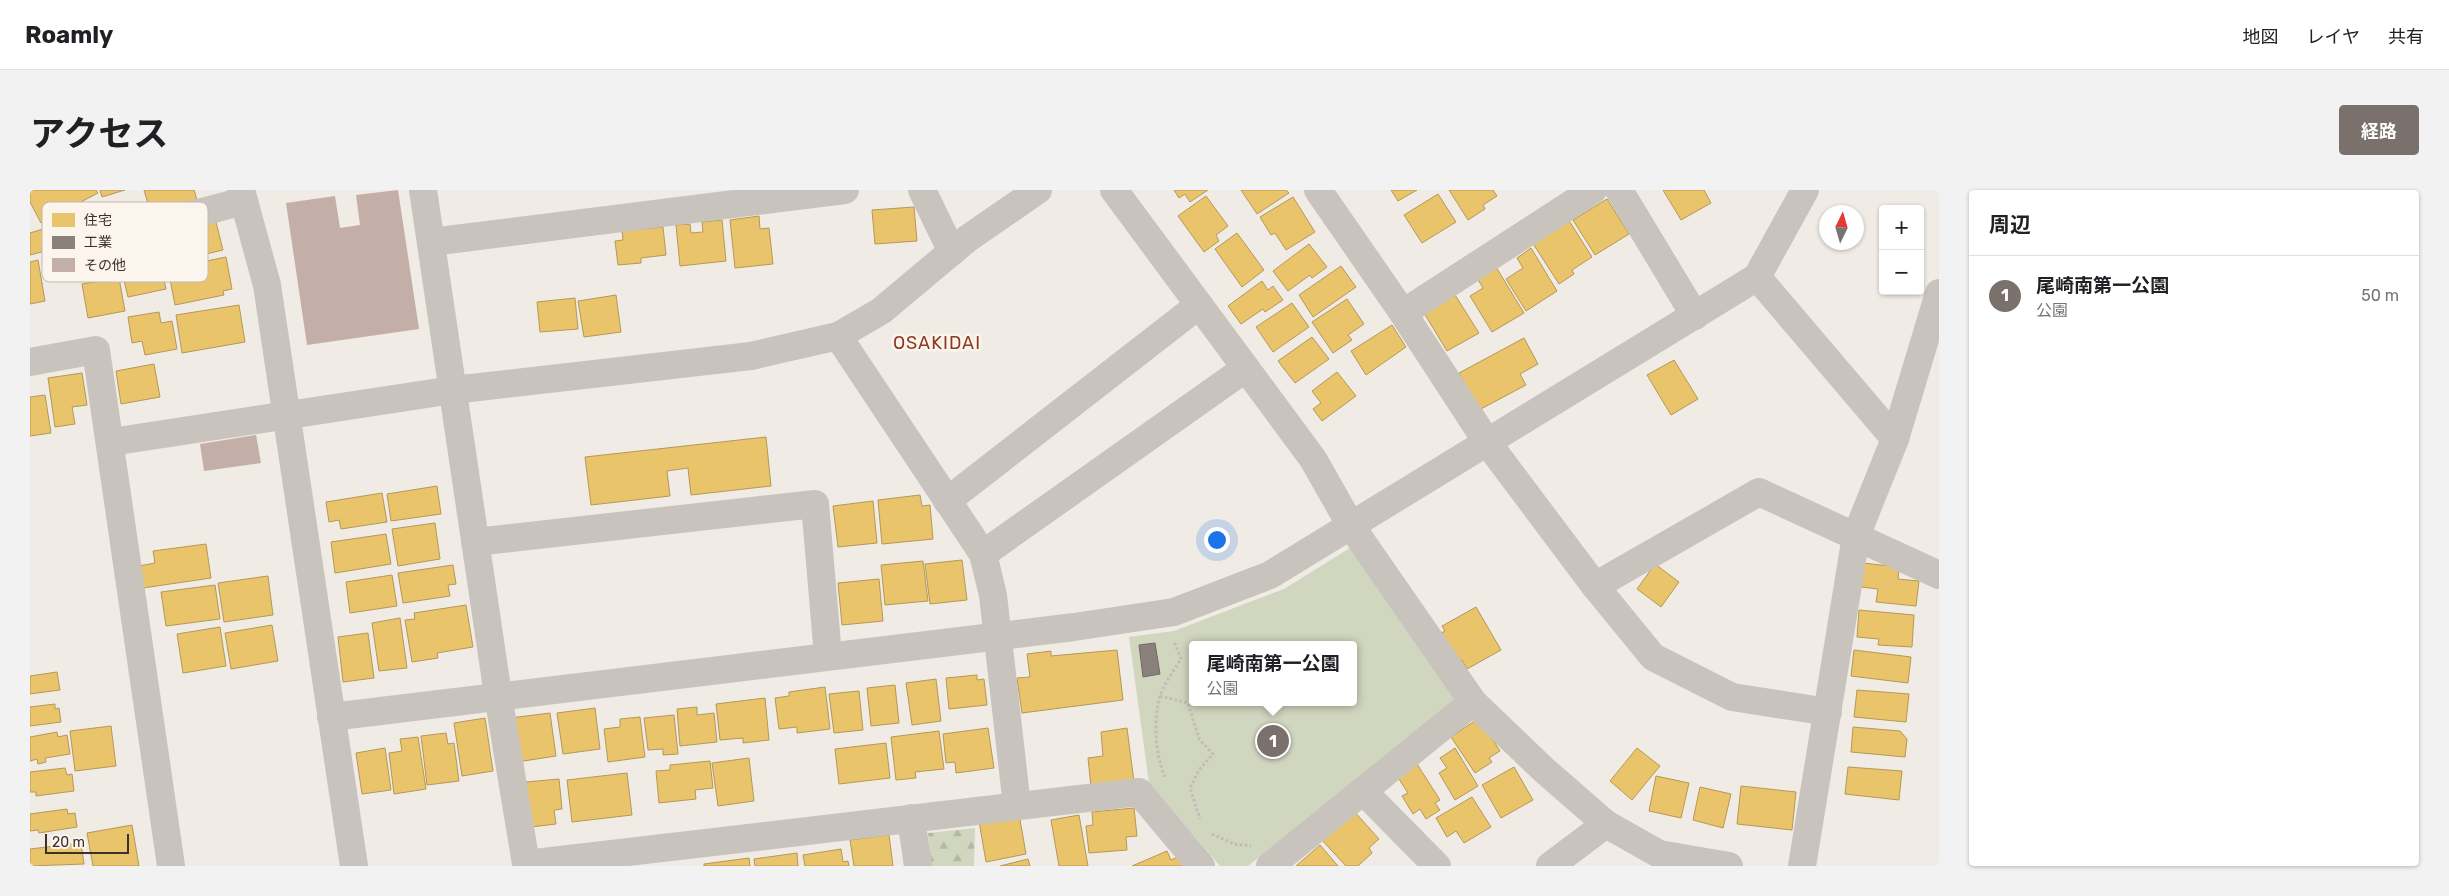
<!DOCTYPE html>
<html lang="ja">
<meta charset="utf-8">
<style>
:root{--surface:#fff;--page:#f2f2f2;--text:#202124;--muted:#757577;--line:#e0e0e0;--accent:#7a716c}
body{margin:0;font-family:Rubik,"Noto Sans JP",sans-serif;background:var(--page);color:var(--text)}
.controls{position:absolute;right:15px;top:15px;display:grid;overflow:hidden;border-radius:5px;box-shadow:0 1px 4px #0004}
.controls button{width:45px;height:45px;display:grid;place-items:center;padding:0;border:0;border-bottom:1px solid var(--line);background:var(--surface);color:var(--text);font:25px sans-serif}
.compass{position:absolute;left:1789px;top:15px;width:45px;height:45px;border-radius:50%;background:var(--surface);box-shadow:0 1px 4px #0004;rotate:5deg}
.scale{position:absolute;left:15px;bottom:12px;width:84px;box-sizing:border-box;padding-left:5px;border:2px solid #3b302b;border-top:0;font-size:14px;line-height:18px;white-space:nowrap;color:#3b302b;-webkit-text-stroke:4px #fbf5ee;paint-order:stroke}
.you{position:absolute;left:1186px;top:349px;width:18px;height:18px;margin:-12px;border:4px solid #fff;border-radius:50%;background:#1a73e8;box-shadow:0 0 0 8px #1a73e833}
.badge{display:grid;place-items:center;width:32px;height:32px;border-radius:50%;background:var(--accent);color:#fff;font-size:16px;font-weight:700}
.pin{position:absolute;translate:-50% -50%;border:2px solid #fff;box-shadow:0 1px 5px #0006}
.popup{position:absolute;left:1159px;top:451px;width:168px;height:65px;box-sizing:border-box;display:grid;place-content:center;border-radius:5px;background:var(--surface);filter:drop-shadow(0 1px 4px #0005);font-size:16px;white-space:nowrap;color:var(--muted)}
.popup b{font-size:19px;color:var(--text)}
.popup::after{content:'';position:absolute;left:50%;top:100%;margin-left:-10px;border:10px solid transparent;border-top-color:var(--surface)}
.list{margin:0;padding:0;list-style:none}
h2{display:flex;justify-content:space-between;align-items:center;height:65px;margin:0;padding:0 20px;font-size:21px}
h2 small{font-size:16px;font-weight:400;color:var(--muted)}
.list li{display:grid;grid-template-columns:32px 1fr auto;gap:15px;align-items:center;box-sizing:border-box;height:80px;padding:0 20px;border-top:1px solid var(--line)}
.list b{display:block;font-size:19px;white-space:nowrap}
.list p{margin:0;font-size:16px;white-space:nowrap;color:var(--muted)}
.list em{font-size:16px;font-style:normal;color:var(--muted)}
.map{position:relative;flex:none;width:1909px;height:676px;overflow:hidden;border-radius:5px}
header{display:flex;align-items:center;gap:30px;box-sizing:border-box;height:70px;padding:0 25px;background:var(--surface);border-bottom:1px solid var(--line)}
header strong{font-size:24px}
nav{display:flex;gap:28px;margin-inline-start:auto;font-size:18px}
.intro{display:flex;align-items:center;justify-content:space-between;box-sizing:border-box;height:120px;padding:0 30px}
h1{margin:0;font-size:35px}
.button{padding:12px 22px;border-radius:5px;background:var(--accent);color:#fff;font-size:18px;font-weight:700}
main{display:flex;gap:30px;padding:0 30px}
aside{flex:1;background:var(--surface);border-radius:5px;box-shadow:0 1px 4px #0004}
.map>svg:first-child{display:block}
.forest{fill:url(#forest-firs)}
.park{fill:#d1d6bf;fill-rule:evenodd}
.homes{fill:#e9c46a;stroke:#b59857}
.industry{fill:#8a817c;stroke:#726964}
.building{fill:#c3afa7}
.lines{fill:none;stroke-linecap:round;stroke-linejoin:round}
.path{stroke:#c2bbb6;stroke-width:3;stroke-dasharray:2.5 2.5;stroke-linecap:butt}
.minor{stroke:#c9c3be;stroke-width:28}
.labels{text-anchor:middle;stroke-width:5;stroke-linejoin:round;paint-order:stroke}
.quarter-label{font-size:18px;letter-spacing:1px;fill:#8c3b22;stroke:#fbf5ee}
.key{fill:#fbf5ee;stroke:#c1bab4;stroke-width:1}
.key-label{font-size:14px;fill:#3b302b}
</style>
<header>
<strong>Roamly</strong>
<nav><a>地図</a><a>レイヤ</a><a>共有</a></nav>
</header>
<div class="intro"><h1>アクセス</h1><a class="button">経路</a></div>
<main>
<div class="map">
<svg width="1909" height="676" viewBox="0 0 1909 676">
<defs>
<pattern id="forest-firs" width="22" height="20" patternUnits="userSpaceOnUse" patternTransform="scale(1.25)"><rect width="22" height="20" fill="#d1d6bf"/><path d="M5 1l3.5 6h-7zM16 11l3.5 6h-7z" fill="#b4b8a4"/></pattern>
</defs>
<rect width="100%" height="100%" fill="#f0ebe5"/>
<polygon class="forest" points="945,638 944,676 901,676 898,643"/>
<path class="park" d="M1320,358L1427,509L1218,676H1190L1119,593L1099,447L1144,441L1254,399ZM1163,455H1323V512H1163Z"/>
<g class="homes">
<polygon points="4,0 66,0 68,3 11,33 0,12 0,2"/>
<polygon points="70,0 95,0 72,7"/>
<polygon points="114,0 164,0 167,10 121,24"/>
<polygon points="1144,0 1178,0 1160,12 1155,4 1149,8"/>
<polygon points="1211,0 1256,0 1259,3 1227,24"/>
<polygon points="1361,0 1387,0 1368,11"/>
<polygon points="1419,0 1463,0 1467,6 1453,15 1455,19 1438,30"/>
<polygon points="1633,0 1674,0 1681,13 1651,30"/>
<polygon points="1408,4 1426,32 1392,53 1374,25"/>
<polygon points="1176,6 1198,36 1186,45 1189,51 1174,62 1148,26"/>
<polygon points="1263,7 1285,42 1256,60 1245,43 1241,45 1230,27"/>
<polygon points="1577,9 1599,44 1565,65 1543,30"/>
<polygon points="884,17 887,51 845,54 842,20"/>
<polygon points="729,26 730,39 739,38 743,74 705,78 700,30"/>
<polygon points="1538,29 1562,67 1542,80 1544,84 1529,94 1502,52"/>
<polygon points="692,30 696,71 650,76 646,35 660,34 661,43 673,42 672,32"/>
<polygon points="186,32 193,60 138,73 131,45"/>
<polygon points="633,37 636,65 611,68 611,73 588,75 585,51 593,50 592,41"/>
<polygon points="13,39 19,60 0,65 0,43"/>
<polygon points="1207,43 1234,80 1212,97 1185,59"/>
<polygon points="80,45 89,79 56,87 54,79 44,81 37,56"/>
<polygon points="126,52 136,99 98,107 87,61"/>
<polygon points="1279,54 1297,77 1282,88 1280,85 1258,101 1243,81"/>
<polygon points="1501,58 1527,101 1496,121 1476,89 1493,78 1487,68"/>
<polygon points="196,67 202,99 193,101 194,105 145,115 138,79"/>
<polygon points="8,70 15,111 0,114 0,72"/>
<polygon points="1311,76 1326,97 1283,127 1269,105"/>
<polygon points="1466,77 1494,123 1462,142 1440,106 1453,98 1447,88"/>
<polygon points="89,88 95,121 58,128 52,94"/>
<polygon points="1232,91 1238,100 1243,96 1253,110 1235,122 1233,119 1211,134 1198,116"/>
<polygon points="586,105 591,142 554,147 548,111"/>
<polygon points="1425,105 1449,143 1417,161 1394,123"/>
<polygon points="545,108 548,139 510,142 507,112"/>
<polygon points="1317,109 1334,134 1318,145 1322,150 1303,163 1282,132"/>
<polygon points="1262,113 1279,137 1243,162 1226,137"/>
<polygon points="209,115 215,152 152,163 146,125"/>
<polygon points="129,122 131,133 142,131 147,159 115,165 112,151 102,153 98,127"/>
<polygon points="1362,135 1376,157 1336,185 1321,161"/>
<polygon points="1282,147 1299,169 1265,193 1248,171"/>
<polygon points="1494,148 1508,174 1490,184 1496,195 1449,220 1429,183"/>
<polygon points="1644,170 1668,209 1641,225 1617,185"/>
<polygon points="124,174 130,207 91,214 86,181"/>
<polygon points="1307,182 1326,206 1292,231 1283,219 1291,213 1282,201"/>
<polygon points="52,183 57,215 42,217 45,234 25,237 18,188"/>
<polygon points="15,205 21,243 0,246 0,207"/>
<polygon points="736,247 741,296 661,305 658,278 637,281 640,306 561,315 555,267"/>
<polygon points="407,296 411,324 361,331 357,304"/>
<polygon points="352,303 357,332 311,339 309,330 299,332 296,312"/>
<polygon points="890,305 892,316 900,315 903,349 852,354 848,310"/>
<polygon points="843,311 847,353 808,357 803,316"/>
<polygon points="405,333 410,369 368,376 362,339"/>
<polygon points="356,344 361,374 305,383 301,352"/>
<polygon points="176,354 181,388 113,398 109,376 125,373 123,361"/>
<polygon points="932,370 937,410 900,414 895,374"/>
<polygon points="893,371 898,411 855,415 851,375"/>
<polygon points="1833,373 1869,377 1868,389 1889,391 1886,416 1846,412 1848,399 1831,397"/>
<polygon points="1625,374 1649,392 1631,417 1607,399"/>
<polygon points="423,375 426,394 418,395 420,406 373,413 368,383"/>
<polygon points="362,385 367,416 320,423 316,392"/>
<polygon points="238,386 243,425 194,432 188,393"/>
<polygon points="849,389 853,431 812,435 808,393"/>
<polygon points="185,395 190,429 136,436 131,402"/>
<polygon points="436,415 443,457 407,463 408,468 382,472 375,430 385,429 384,423"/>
<polygon points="1446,417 1471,460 1437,479 1432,470 1425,474 1408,445 1415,441 1412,436"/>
<polygon points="1829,420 1884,425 1882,457 1848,455 1849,449 1827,447"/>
<polygon points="370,428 377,478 349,481 342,433"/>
<polygon points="242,435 248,471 201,479 195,443"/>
<polygon points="190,437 196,476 153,483 147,444"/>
<polygon points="338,443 344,488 313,492 308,447"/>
<polygon points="1087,460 1093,510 992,523 987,488 1000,487 997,464 1021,461 1021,466"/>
<polygon points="1824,460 1881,467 1878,493 1821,486"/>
<polygon points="27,482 30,500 0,504 0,486"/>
<polygon points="947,485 947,490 954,489 957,515 919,519 916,488"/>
<polygon points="906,489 911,531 882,535 876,493"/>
<polygon points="865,495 869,533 841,536 837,498"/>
<polygon points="795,497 800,539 767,543 767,537 749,539 745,508 759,506 759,502"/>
<polygon points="1827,500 1879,504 1876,532 1824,527"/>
<polygon points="829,501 833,540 804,543 799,504"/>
<polygon points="735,508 739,550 713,553 713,548 690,550 686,514"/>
<polygon points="25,514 25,519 29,518 31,532 0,536 0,517"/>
<polygon points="667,517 667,525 684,523 687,552 650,556 647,519"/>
<polygon points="565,518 570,559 533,564 527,523"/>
<polygon points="520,523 526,566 487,572 480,528"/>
<polygon points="644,525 648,564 633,565 633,559 618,560 614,528"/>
<polygon points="610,527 615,567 578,572 574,539 590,537 590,529"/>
<polygon points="455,528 463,581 432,586 424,533"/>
<polygon points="1449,528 1470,561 1459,568 1462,572 1445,583 1421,547"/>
<polygon points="81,536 86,576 45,581 40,541"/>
<polygon points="1823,537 1870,541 1877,549 1875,567 1821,562"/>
<polygon points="958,538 964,578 926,583 925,572 916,573 913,544"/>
<polygon points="1097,538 1104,592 1061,597 1058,568 1073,566 1071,542"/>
<polygon points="909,541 914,579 885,582 886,588 866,590 861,547"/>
<polygon points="27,542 28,547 37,545 40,564 15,568 16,572 8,574 7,569 0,571 0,547"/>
<polygon points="416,543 418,554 424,553 429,591 397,595 391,546"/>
<polygon points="388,547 396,599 364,604 359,563 372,561 370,549"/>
<polygon points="856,553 860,588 809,594 805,559"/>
<polygon points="355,558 361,600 332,604 326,563"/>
<polygon points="1425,558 1448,596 1425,610 1409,583 1417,578 1410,568"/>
<polygon points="1607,558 1630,576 1602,610 1580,591"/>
<polygon points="719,568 724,611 688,616 682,573"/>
<polygon points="680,571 683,598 665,600 666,609 629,613 626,581 640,580 640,575"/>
<polygon points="1387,574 1410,610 1405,613 1410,620 1396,629 1390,619 1383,624 1372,606 1378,603 1367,586"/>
<polygon points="1484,577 1503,610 1471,628 1452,595"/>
<polygon points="1818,577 1872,581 1869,610 1815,604"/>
<polygon points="35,578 37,585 42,584 44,601 6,606 6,602 0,602 0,582"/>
<polygon points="597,583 602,625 542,632 537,590"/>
<polygon points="1626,586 1659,593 1651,628 1619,621"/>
<polygon points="529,589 532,619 524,620 526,634 501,637 496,592"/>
<polygon points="1711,596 1766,602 1762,640 1707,634"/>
<polygon points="1670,597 1701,604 1693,638 1663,630"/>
<polygon points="1442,607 1461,637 1434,653 1426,641 1417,647 1406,628"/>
<polygon points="1104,618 1107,646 1096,647 1097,660 1059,663 1056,636 1063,635 1062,622"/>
<polygon points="37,619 38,624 45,623 47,637 9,643 8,640 0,641 0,624"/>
<polygon points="1322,619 1349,649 1339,658 1342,663 1328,676 1316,676 1290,648"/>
<polygon points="989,624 996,664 956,672 949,631"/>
<polygon points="1049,625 1058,676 1029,676 1021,630"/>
<polygon points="102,635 109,676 63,676 57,643"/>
<polygon points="859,645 863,676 824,676 820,650"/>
<polygon points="51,653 54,674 0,676 0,659"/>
<polygon points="1290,655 1308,676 1266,676"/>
<polygon points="811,659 813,672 818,671 819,676 775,676 773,665"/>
<polygon points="1137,661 1141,670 1150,666 1155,676 1102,676"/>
<polygon points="767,663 768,676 725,676 724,669"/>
<polygon points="719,668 720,676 674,676 674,674"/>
<polygon points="998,669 1000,676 970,676"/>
</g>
<polygon class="industry" points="1125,453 1130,484 1113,487 1109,455"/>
<g class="building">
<polygon points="368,0 389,139 277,155 256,13 305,6 310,38 330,35 326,5"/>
<polygon points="226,245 231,273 174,281 170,254"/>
</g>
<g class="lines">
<g class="path">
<polyline points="1130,506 1158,513 1169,549 1183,564 1169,580 1160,598 1170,629"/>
<path d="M1135,587C1125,563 1123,531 1130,506C1134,494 1144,480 1151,469L1144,451"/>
<polyline points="1182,644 1204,654 1221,656"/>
</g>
<g class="minor">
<polyline points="211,0 237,95 324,676"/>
<polyline points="393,0 468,505 496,674 1109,602 1171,676"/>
<polyline points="892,0 922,62"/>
<polyline points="1084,0 1283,269 1321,336 1443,512 1514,580 1576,634 1629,664 1699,676"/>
<polyline points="1288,0 1373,123 1457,252 1565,396 1623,467 1702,507 1798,522"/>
<polyline points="1589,0 1665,126"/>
<polyline points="92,43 214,11"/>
<polyline points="401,52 815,0"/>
<polyline points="1727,87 1775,0"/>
<polyline points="1373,123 1563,0"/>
<polyline points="808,146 953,364 963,405 987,616"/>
<polyline points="0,172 66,160 141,676"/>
<polyline points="81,252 423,200 721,166 808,146 851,121 937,49 1008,0"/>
<polyline points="917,311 1169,115"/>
<polyline points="445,352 785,314 798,466"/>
<polyline points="953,364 1216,178"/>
<polyline points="1565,396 1729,302 1909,385"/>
<polyline points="301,527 1044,437 1144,422 1240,385 1727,87 1865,249"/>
<polyline points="1333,601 1407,676"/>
<polyline points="881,628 888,676"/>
<polyline points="1240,676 1443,512"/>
<polyline points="1520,676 1576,634"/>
<polyline points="1772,676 1826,346 1865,249 1909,103"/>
</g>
</g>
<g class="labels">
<g class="quarter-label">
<text x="907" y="159">OSAKIDAI</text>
</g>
</g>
<rect x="12" y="12" width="166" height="80" rx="8" class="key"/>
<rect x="22" y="23" width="23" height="14" fill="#e9c46a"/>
<rect x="22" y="46" width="23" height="13" fill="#8a817c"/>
<rect x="22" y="68" width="23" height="14" fill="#c3afa7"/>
<g class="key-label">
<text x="54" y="35">住宅</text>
<text x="54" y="57">工業</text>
<text x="54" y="80">その他</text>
</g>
</svg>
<div class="controls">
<button>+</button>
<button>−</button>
</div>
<svg class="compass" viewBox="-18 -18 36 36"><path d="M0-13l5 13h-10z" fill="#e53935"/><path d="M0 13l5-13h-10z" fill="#757577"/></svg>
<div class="scale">20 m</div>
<div class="you"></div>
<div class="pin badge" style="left:1243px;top:551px">1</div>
<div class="popup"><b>尾崎南第一公園</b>公園</div>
</div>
<aside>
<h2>周辺<small></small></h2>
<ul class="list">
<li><span class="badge">1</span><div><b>尾崎南第一公園</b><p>公園</p></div><em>50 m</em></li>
</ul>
</aside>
</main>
